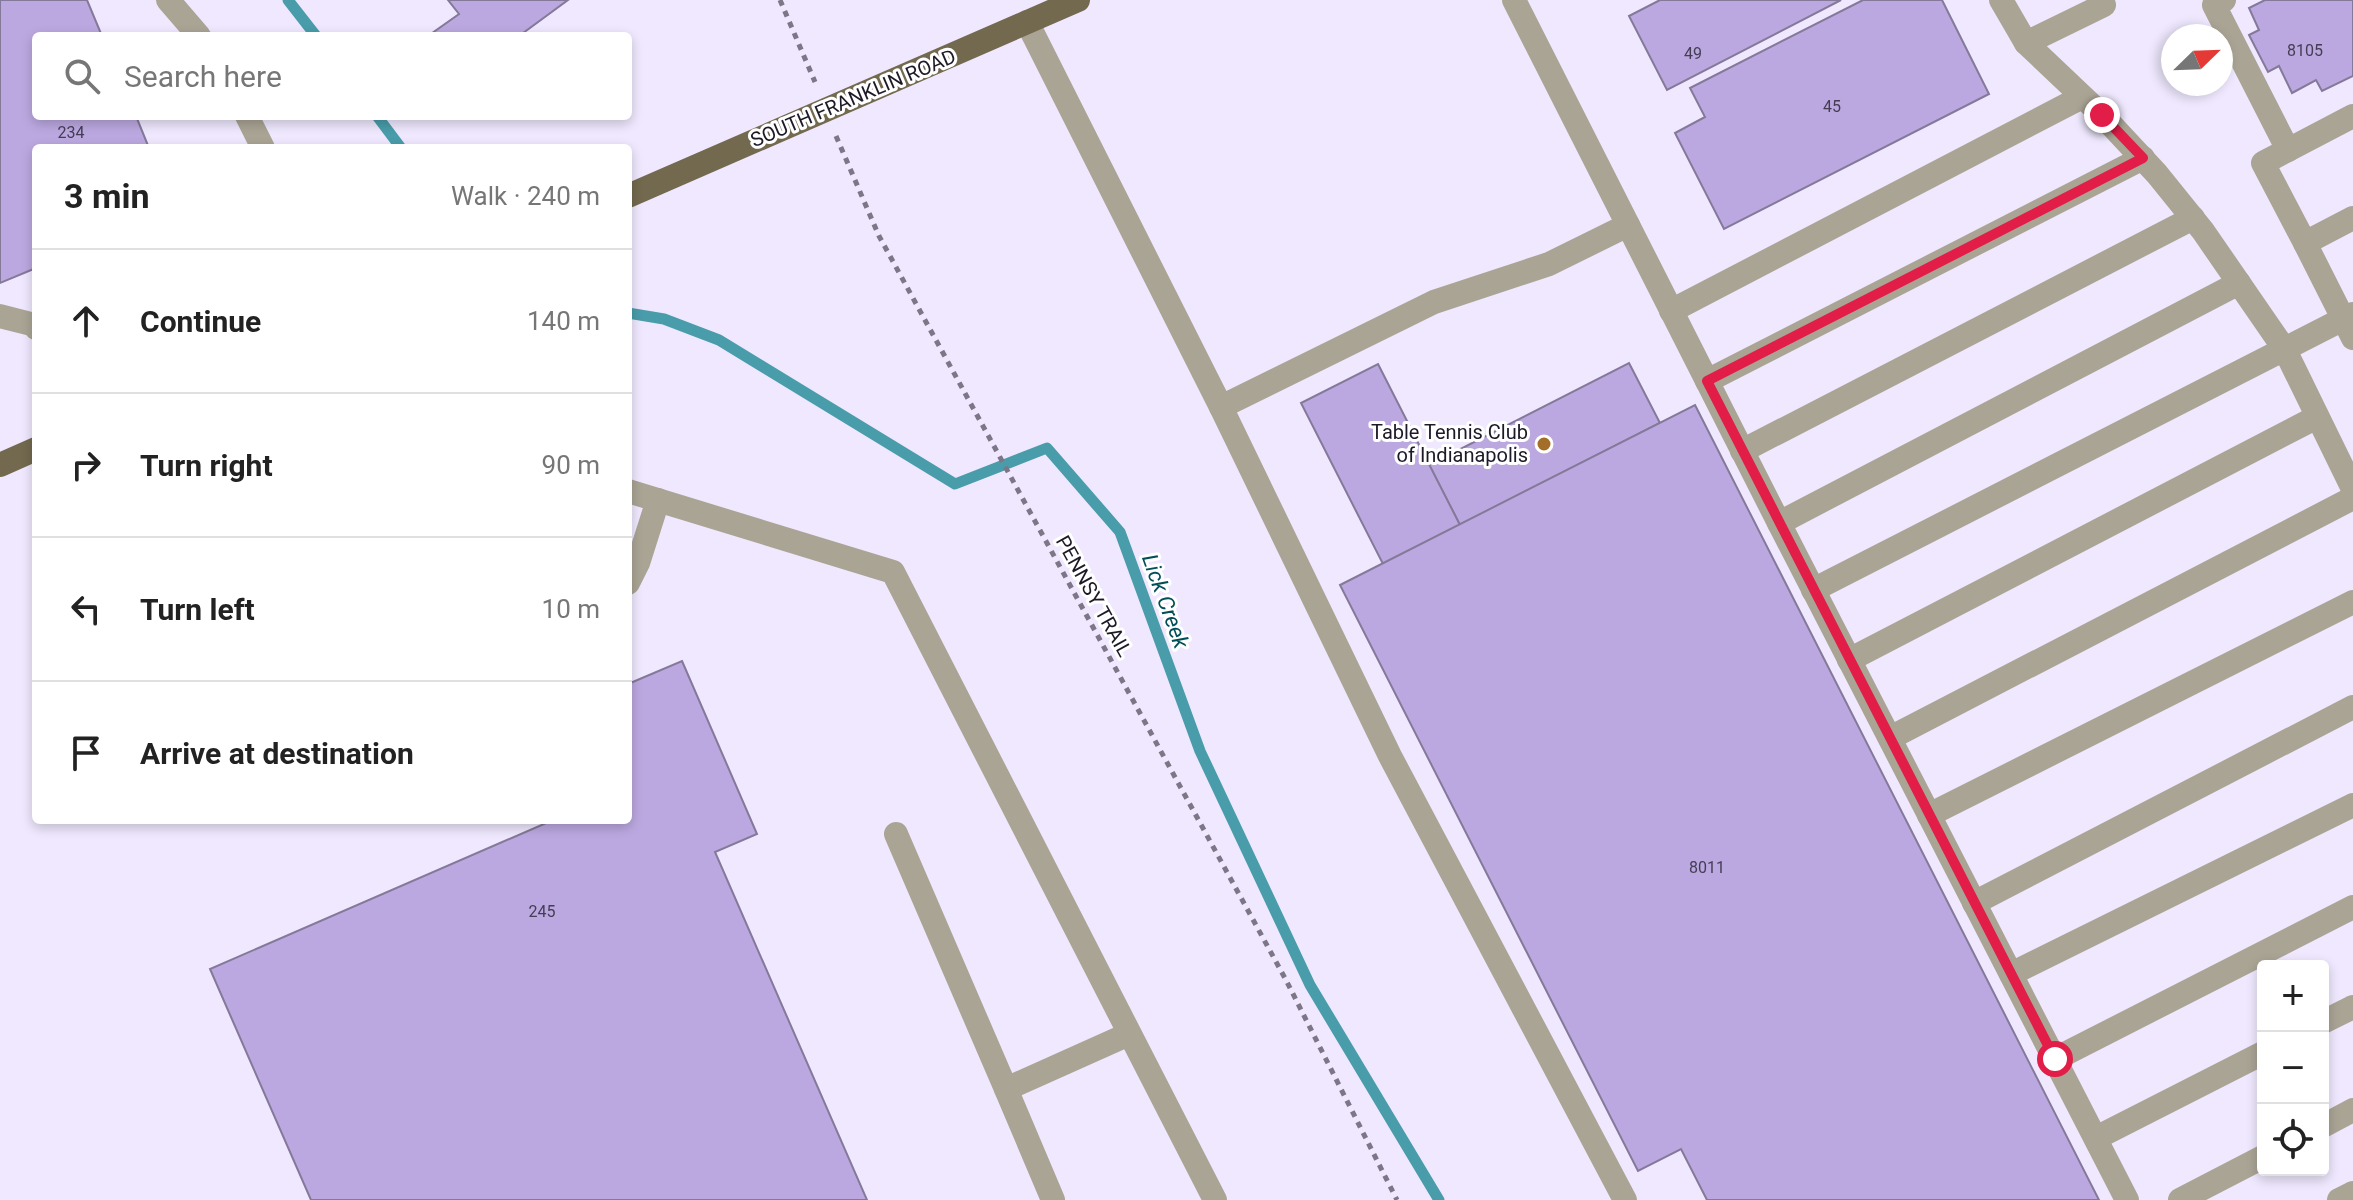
<!DOCTYPE html>
<meta charset="utf-8">
<style>
:root{--surface:#fff;--page:#f6f6f6;--text:#222;--muted:#767676;--line:#e0e0e0}
body{margin:0;font-family:Roboto,sans-serif;background:var(--page);color:var(--text)}
.controls{position:absolute;right:24px;bottom:24px;display:grid;overflow:hidden;border-radius:8px;box-shadow:0 4px 12px #0003}
.controls button{width:72px;height:72px;display:grid;place-items:center;padding:0;border:0;border-bottom:2px solid var(--line);background:var(--surface);color:var(--text);font:40px sans-serif}
.compass{position:absolute;left:2161px;top:24px;width:72px;height:72px;border-radius:50%;background:var(--surface);box-shadow:0 4px 12px #0003;rotate:67deg}
.stop{position:absolute;width:24px;height:24px;margin:-18px;border:6px solid #e11d48;border-radius:50%;background:#fff}
.stop.end{background:#e11d48;border-color:#fff;box-shadow:0 2px 8px #0008}
.list{margin:0;padding:0;list-style:none}
h2{display:flex;justify-content:space-between;align-items:center;height:104px;margin:0;padding:0 32px;font-size:34px}
h2 small{font-size:26px;font-weight:400;color:var(--muted)}
.list li{display:grid;grid-template-columns:52px 1fr auto;gap:24px;align-items:center;box-sizing:border-box;height:144px;padding:0 32px;border-top:2px solid var(--line)}
.list b{display:block;font-size:30px;white-space:nowrap}
.list em{font-size:26px;font-style:normal;color:var(--muted)}
.icon{flex:none;width:44px;height:44px;fill:none;stroke:currentColor;stroke-width:2;stroke-linecap:round;stroke-linejoin:round}
.map{position:relative;flex:none;width:2353px;height:1200px;overflow:hidden}
.search{position:absolute;background:var(--surface);box-shadow:0 4px 12px #0003;left:32px;top:32px;width:600px;height:88px;display:flex;align-items:center;gap:20px;box-sizing:border-box;padding:0 28px;border-radius:8px;color:var(--muted);font-size:30px}
.panel{position:absolute;background:var(--surface);box-shadow:0 4px 12px #0003;left:32px;top:144px;width:600px;height:680px;border-radius:8px}
.map>svg:first-child{display:block}
.lines{fill:none;stroke-linecap:round;stroke-linejoin:round}
.stream{stroke:#499caa;stroke-width:11}
.building{fill:#bba8e0;stroke:#847999;stroke-width:2}
.path{stroke:#7c7687;stroke-width:5;stroke-dasharray:6 6;stroke-linecap:butt}
.minor{stroke:#aaa495;stroke-width:24}
.major{stroke:#73694e;stroke-width:24}
.route{stroke:#e11d48;stroke-width:10}
.poi-dot{fill:#a36e28;stroke:#fff;stroke-width:3}
.labels{text-anchor:middle;stroke-width:6;stroke-linejoin:round;paint-order:stroke}
.number-label{font-size:16px;fill:#443d54}
.street-label{font-size:20px;fill:#1d1926;stroke:#fff}
.poi-label{font-size:20px;fill:#1d1926;stroke:#fff;text-anchor:end}
.water-label{font-size:22px;font-style:italic;fill:#004e58;stroke:#fff}
</style>
<div class="map">
<svg width="2353" height="1200" viewBox="0 0 2353 1200">
<rect width="100%" height="100%" fill="#efe8fe"/>
<g class="lines">
<g class="stream">
<polyline points="288,0 316,36"/>
<polyline points="377,116 401,148"/>
<polyline points="628,313 664,319 719,340 955,484 1047,448 1120,532 1200,751 1310,985 1439,1200"/>
</g>
</g>
<g class="building">
<polygon points="0,0 87,0 102,36 36,36 36,116 136,116 149,148 36,148 36,268 0,283"/>
<polygon points="448,0 568,0 519,36 428,36 459,14"/>
<polygon points="1660,0 1841,0 1667,90 1629,16"/>
<polygon points="1863,0 1942,0 1989,94 1724,229 1675,133 1705,117 1690,88"/>
<polygon points="2265,0 2353,0 2353,76 2322,91 2316,80 2292,93 2279,66 2268,72 2249,35 2259,30 2249,8"/>
<polygon points="1629,363 1660,423 1460,525 1429,465"/>
<polygon points="1378,364 1460,525 1383,564 1301,403"/>
<polygon points="1695,405 2099,1200 1707,1200 1681,1149 1638,1171 1340,585"/>
<polygon points="682,661 757,834 715,852 867,1200 311,1200 210,969 553,820 628,820 628,684"/>
</g>
<g class="lines">
<g class="path">
<polyline points="780,0 815,82"/>
<polyline points="836,136 879,236 1286,980 1397,1200"/>
</g>
<g class="minor">
<polyline points="168,0 199,36"/>
<polyline points="1514,0 1779,523 2127,1200"/>
<polyline points="2001,0 2026,43 2102,115 2157,174 2203,231 2285,350 2353,489"/>
<polyline points="2224,0 2214,5 2288,150"/>
<polyline points="1027,22 1221,407 1434,302 1549,264 1628,225"/>
<polyline points="2026,43 2104,5 2102,0"/>
<polyline points="247,116 263,148"/>
<polyline points="2353,218 2305,243 2353,338"/>
<polyline points="2305,243 2263,163 2353,116"/>
<polyline points="1671,311 2082,97"/>
<polyline points="0,316 35,325 36,328"/>
<polyline points="1707,381 2143,158"/>
<polyline points="1221,407 1390,756 1625,1200"/>
<polyline points="1742,451 2193,218"/>
<polyline points="628,491 893,572 1215,1200"/>
<polyline points="1779,523 2239,283"/>
<polyline points="628,583 638,563 658,500"/>
<polyline points="1813,590 2353,314"/>
<polyline points="1849,660 2317,417"/>
<polyline points="1890,738 2353,498"/>
<polyline points="1929,815 2353,602"/>
<polyline points="896,834 1006,1089 1129,1034"/>
<polyline points="1974,903 2353,707"/>
<polyline points="2011,974 2353,805"/>
<polyline points="2323,1022 2353,1007"/>
<polyline points="2055,1059 2353,907"/>
<polyline points="1006,1089 1053,1200"/>
<polyline points="2323,1126 2353,1110"/>
<polyline points="2096,1138 2263,1053"/>
<polyline points="2180,1200 2263,1157"/>
<polyline points="2339,1200 2353,1193"/>
</g>
<g class="major">
<polyline points="628,196 1078,0"/>
<polyline points="0,465 36,449"/>
</g>
</g>
<g class="lines">
<polyline class="route" points="2055,1059 1707,381 2143,158 2102,115"/>
</g>
<circle class="poi-dot" cx="1544" cy="444" r="8"/>
<g class="labels">
<g class="number-label">
<text x="2305" y="56">8105</text>
<text x="1693" y="59">49</text>
<text x="1832" y="112">45</text>
<text x="71" y="138">234</text>
<text x="1707" y="873">8011</text>
<text x="542" y="917">245</text>
</g>
<g class="street-label">
<text transform="translate(853 98) rotate(-23)" y="7">SOUTH FRANKLIN ROAD</text>
<text transform="translate(1094 596) rotate(61)" y="7">PENNSY TRAIL</text>
</g>
<g class="poi-label">
<text x="1528" y="439">Table Tennis Club<tspan x="1528" dy="23">of Indianapolis</tspan></text>
</g>
<g class="water-label">
<text transform="translate(1166 601) rotate(70)" y="8">Lick Creek</text>
</g>
</g>
</svg>
<div class="controls">
<button>+</button>
<button>−</button>
<button><svg class="icon" aria-label="locate" viewBox="0 0 24 24"><circle cx="12" cy="12" r="6"/><path d="M12 2v4M12 18v4M2 12h4M18 12h4"/></svg></button>
</div>
<svg class="compass" viewBox="-18 -18 36 36"><path d="M0-13l5 13h-10z" fill="#e53935"/><path d="M0 13l5-13h-10z" fill="#767676"/></svg>
<div class="stop" style="left:2055px;top:1059px"></div>
<div class="stop end" style="left:2102px;top:115px"></div>
<div class="search"><svg class="icon" aria-label="search" viewBox="0 0 24 24"><circle cx="10" cy="10" r="6"/><path d="M15 15l6 6"/></svg>Search here</div>
<section class="panel">
<h2>3 min<small>Walk · 240 m</small></h2>
<ul class="list">
<li><svg class="icon" aria-label="ahead" viewBox="0 0 24 24"><path d="M12 20V5M6 11l6-6 6 6"/></svg><div><b>Continue</b></div><em>140 m</em></li>
<li><svg class="icon" aria-label="right" viewBox="0 0 24 24"><path d="M7 20v-9h11M14 6l5 5-5 5"/></svg><div><b>Turn right</b></div><em>90 m</em></li>
<li><svg class="icon" aria-label="left" viewBox="0 0 24 24"><path d="M17 20v-9H6M10 6l-5 5 5 5"/></svg><div><b>Turn left</b></div><em>10 m</em></li>
<li><svg class="icon" aria-label="arrive" viewBox="0 0 24 24"><path d="M6 21V4h12l-3 4 3 4H6"/></svg><div><b>Arrive at destination</b></div></li>
</ul>
</section>
</div>
